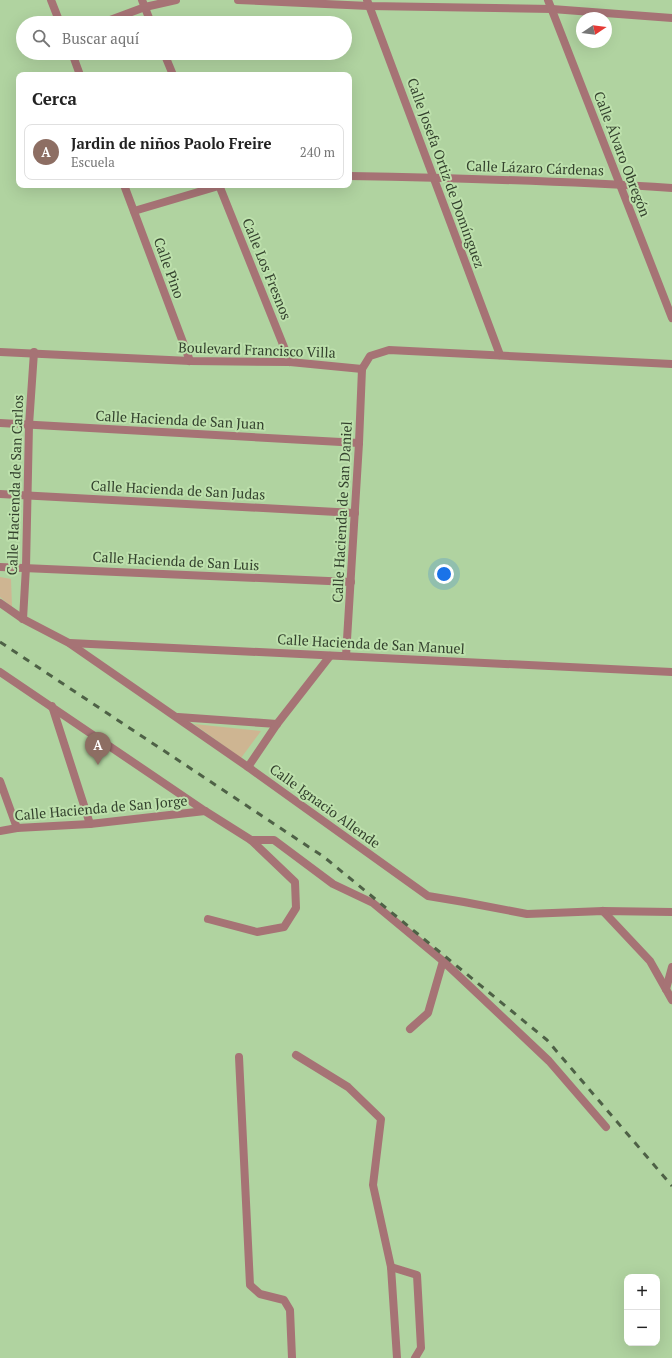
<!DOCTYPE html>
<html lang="es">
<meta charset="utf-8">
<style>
:root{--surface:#fff;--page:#f2f2f2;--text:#222;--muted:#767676;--line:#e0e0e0;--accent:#8f3dac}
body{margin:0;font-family:"PT Serif",serif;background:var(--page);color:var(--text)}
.controls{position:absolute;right:12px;bottom:12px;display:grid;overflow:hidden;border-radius:8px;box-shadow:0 4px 16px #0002}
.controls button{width:36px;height:36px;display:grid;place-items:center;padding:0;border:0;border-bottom:1px solid var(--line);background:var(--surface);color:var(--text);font:20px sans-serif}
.compass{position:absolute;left:576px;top:12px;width:36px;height:36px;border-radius:50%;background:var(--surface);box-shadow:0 4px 16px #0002;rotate:77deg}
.you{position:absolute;left:444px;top:574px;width:14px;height:14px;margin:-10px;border:3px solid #fff;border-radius:50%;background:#1a73e8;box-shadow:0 0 0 6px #1a73e833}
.badge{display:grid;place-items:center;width:26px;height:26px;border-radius:50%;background:var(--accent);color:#fff;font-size:13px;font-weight:700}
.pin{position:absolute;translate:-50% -33px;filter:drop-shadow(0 1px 2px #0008)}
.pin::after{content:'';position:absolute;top:21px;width:14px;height:12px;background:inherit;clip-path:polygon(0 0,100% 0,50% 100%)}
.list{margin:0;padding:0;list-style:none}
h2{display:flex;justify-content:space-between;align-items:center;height:52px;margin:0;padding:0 16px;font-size:17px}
h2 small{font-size:13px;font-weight:400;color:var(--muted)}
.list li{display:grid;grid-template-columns:26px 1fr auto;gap:12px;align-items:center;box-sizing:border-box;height:56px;margin:0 8px 8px;padding:0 8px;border:1px solid var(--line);border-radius:8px}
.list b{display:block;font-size:15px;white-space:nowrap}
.list p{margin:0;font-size:13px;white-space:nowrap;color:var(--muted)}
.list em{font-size:13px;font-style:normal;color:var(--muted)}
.icon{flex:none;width:22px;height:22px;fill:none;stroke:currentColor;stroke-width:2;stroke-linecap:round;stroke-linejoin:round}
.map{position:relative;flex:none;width:672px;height:1358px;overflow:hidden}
.search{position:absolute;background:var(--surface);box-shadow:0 4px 16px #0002;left:16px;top:16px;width:336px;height:44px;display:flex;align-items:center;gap:10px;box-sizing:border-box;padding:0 14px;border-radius:22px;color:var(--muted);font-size:15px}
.panel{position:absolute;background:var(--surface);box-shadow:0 4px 16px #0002;left:16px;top:72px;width:336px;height:116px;border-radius:8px}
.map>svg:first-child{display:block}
.green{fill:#ceb592}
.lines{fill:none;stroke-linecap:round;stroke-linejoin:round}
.street{stroke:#a67375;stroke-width:8}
.rail{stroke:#4e6146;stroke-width:3;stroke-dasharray:7 7;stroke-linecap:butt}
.labels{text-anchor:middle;stroke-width:4;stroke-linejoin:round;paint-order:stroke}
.street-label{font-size:14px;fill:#33412d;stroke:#bde0ac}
</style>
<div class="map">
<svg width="672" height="1358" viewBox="0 0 672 1358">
<rect width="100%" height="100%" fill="#b0d3a0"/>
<g class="green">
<polygon points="0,577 11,579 12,607 0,597"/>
<polygon points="194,724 261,731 241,758"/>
</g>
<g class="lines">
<g class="street">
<polyline points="51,0 60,23"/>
<polyline points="142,0 151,23"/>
<polyline points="238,0 369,6 552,9 672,18"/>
<polyline points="367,0 500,355"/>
<polyline points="548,0 672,318"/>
<polyline points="102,23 145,7 176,0"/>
<polyline points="72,53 80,75"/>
<polyline points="164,53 173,75"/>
<path d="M349,176C457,178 565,181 672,188"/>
<polyline points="124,185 190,361"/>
<polyline points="219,185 290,362"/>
<polyline points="134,211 222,185"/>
<polyline points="0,352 190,361 290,362 362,369"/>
<polyline points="362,369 370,356 389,350 672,364"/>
<polyline points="0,423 359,443"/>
<polyline points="0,494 355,513"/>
<polyline points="0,567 351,582"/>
<polyline points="0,603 23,619 69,643 248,767 428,896 464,902 527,914 603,911 672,912"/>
<polyline points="23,619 26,567 29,425 34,352"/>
<polyline points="70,643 672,672"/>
<polyline points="346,656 359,443 362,369"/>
<polyline points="0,672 205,811 251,840 295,882 296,908 284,927 257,932 208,919"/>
<polyline points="52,706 90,824"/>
<polyline points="178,717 277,724"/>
<polyline points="248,767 277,724 330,656"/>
<polyline points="0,781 17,828"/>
<polyline points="0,831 17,828 90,824 205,811"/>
<polyline points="251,840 274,840 333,884 373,903 443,961 549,1061 606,1127"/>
<polyline points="603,911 650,961 672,1000"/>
<polyline points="666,989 672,967"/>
<polyline points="410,1029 428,1013 443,961"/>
<polyline points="296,1055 348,1087 381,1119 373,1185 391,1267 397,1358"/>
<polyline points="239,1057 250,1285 260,1294 284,1300 290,1310 292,1358"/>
<polyline points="391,1267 417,1275 421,1348 415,1358"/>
</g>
<polyline class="rail" points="0,642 324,857 547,1040 672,1186"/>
</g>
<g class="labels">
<g class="street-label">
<text transform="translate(622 154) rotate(69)" y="5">Calle Álvaro Obregón</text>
<text transform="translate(535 168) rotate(2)" y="5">Calle Lázaro Cárdenas</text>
<text transform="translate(446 173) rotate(70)" y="5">Calle Josefa Ortiz de Domínguez</text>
<text transform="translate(169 268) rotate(70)" y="5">Calle Pino</text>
<text transform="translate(267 269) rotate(68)" y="5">Calle Los Fresnos</text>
<text transform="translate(257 350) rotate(2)" y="5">Boulevard Francisco Villa</text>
<text transform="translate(180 420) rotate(3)" y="5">Calle Hacienda de San Juan</text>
<text transform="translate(15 485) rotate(-88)" y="5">Calle Hacienda de San Carlos</text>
<text transform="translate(178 490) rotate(3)" y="5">Calle Hacienda de San Judas</text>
<text transform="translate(342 512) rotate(-87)" y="5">Calle Hacienda de San Daniel</text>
<text transform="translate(176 561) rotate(3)" y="5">Calle Hacienda de San Luis</text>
<text transform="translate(371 644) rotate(3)" y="5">Calle Hacienda de San Manuel</text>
<text transform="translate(325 806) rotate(36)" y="5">Calle Ignacio Allende</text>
<text transform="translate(101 808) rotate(-5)" y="5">Calle Hacienda de San Jorge</text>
</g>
</g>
</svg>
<div class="controls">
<button>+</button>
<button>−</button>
</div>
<svg class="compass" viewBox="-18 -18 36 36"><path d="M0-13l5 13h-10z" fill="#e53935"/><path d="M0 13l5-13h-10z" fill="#767676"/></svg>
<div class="you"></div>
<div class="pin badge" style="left:98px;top:765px;background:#8d6e63">A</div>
<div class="search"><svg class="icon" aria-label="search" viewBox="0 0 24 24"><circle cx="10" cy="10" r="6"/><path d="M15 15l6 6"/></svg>Buscar aquí</div>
<section class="panel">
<h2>Cerca<small></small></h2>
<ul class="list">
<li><span class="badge" style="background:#8d6e63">A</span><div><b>Jardin de niños Paolo Freire</b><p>Escuela</p></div><em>240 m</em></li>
</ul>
</section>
</div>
